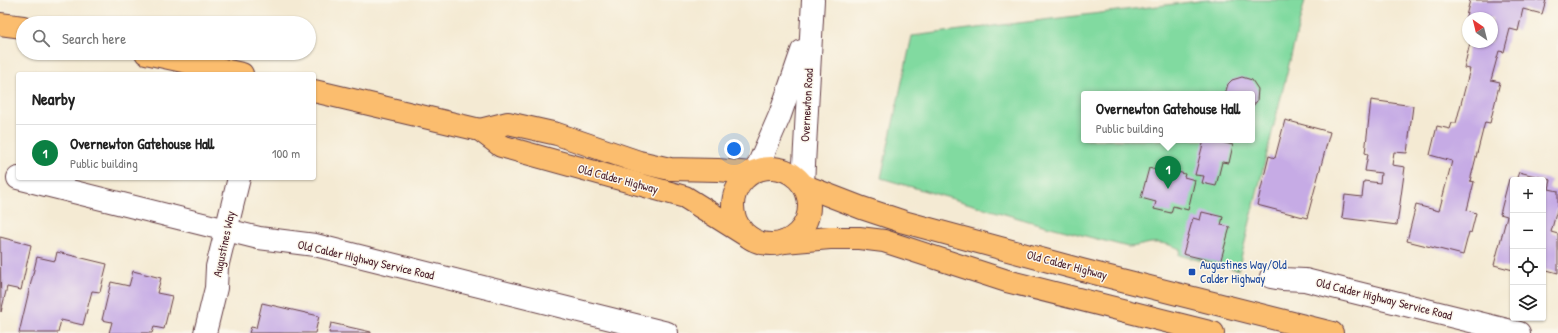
<!DOCTYPE html>
<meta charset="utf-8">
<style>
:root{--surface:#fff;--page:#f2f2f2;--text:#222;--muted:#767676;--line:#e0e0e0;--accent:#0b8043}
body{margin:0;font-family:"Patrick Hand",sans-serif;background:var(--page);color:var(--text)}
.controls{position:absolute;right:12px;bottom:12px;display:grid;overflow:hidden;border-radius:4px;box-shadow:0 1px 3px #0004}
.controls button{width:36px;height:36px;display:grid;place-items:center;padding:0;border:0;border-bottom:1px solid var(--line);background:var(--surface);color:var(--text);font:20px sans-serif}
.compass{position:absolute;left:1462px;top:12px;width:36px;height:36px;border-radius:50%;background:var(--surface);box-shadow:0 1px 3px #0004;rotate:325deg}
.you{position:absolute;left:734px;top:149px;width:14px;height:14px;margin:-10px;border:3px solid #fff;border-radius:50%;background:#1a73e8;box-shadow:0 0 0 6px #1a73e833}
.badge{display:grid;place-items:center;width:26px;height:26px;border-radius:50%;background:var(--accent);color:#fff;font-size:13px;font-weight:700}
.pin{position:absolute;translate:-50% -33px;filter:drop-shadow(0 1px 2px #0008)}
.pin::after{content:'';position:absolute;top:21px;width:14px;height:12px;background:inherit;clip-path:polygon(0 0,100% 0,50% 100%)}
.popup{position:absolute;left:1081px;top:91px;width:174px;height:52px;box-sizing:border-box;display:grid;place-content:center;border-radius:4px;background:var(--surface);filter:drop-shadow(0 1px 3px #0005);font-size:13px;white-space:nowrap;color:var(--muted)}
.popup b{font-size:15px;color:var(--text)}
.popup::after{content:'';position:absolute;left:50%;top:100%;margin-left:-8px;border:8px solid transparent;border-top-color:var(--surface)}
.list{margin:0;padding:0;list-style:none}
h2{display:flex;justify-content:space-between;align-items:center;height:52px;margin:0;padding:0 16px;font-size:17px}
h2 small{font-size:13px;font-weight:400;color:var(--muted)}
.list li{display:grid;grid-template-columns:26px 1fr auto;gap:12px;align-items:center;box-sizing:border-box;height:56px;padding:0 16px;border-top:1px solid var(--line)}
.list b{display:block;font-size:15px;white-space:nowrap}
.list p{margin:0;font-size:13px;white-space:nowrap;color:var(--muted)}
.list em{font-size:13px;font-style:normal;color:var(--muted)}
.icon{flex:none;width:22px;height:22px;fill:none;stroke:currentColor;stroke-width:2;stroke-linecap:round;stroke-linejoin:round}
.map{position:relative;flex:none;width:1558px;height:333px;overflow:hidden}
.search{position:absolute;background:var(--surface);box-shadow:0 1px 3px #0004;left:16px;top:16px;width:300px;height:44px;display:flex;align-items:center;gap:10px;box-sizing:border-box;padding:0 14px;border-radius:22px;color:var(--muted);font-size:15px}
.panel{position:absolute;background:var(--surface);box-shadow:0 1px 3px #0004;left:16px;top:72px;width:300px;height:108px;border-radius:4px}
.map>svg:first-child{display:block}
.green{fill:#81daa0;stroke:#667c66;fill-rule:evenodd}
.building{fill:#c6abe5}
.lines{fill:none;stroke-linecap:round;stroke-linejoin:round}
.street-casing{stroke:#643d44;stroke-width:24}
.primary-casing{stroke:#643d44;stroke-width:24}
.street{stroke:#fff;stroke-width:22}
.primary{stroke:#fbbd6e;stroke-width:22}
.transit-dot{fill:#1a4fb4;stroke:#fbf7ec;stroke-width:1.5}
.labels{text-anchor:middle;stroke-width:3;stroke-linejoin:round;paint-order:stroke}
.street-label{font-size:12px;fill:#4a1f2b;stroke:#fbf7ec}
.transit-label{font-size:12px;fill:#164399;stroke:#fbf7ec;text-anchor:start}
</style>
<div class="map">
<svg width="1558" height="333" viewBox="0 0 1558 333">
<rect width="100%" height="100%" fill="#fbf7ec"/>
<filter id="ink" filterUnits="userSpaceOnUse"><feTurbulence type="fractalNoise" baseFrequency=".025" numOctaves="2"/><feDisplacementMap in="SourceGraphic" scale="8" xChannelSelector="R" yChannelSelector="G"/><feConvolveMatrix kernelMatrix="1 2 1 2 8 2 1 2 1" color-interpolation-filters="sRGB"/></filter>
<filter id="wash" filterUnits="userSpaceOnUse"><feTurbulence type="fractalNoise" baseFrequency=".012" numOctaves="4" result="noise"/><feDisplacementMap in="SourceGraphic" scale="16" xChannelSelector="R" yChannelSelector="G"/><feGaussianBlur stdDeviation="0.9" result="paint"/><feColorMatrix in="noise" values="0 0 0 0 0 0 0 0 0 0 0 0 0 0 0 0 0 1.4 0 .05"/><feComposite in="paint" operator="in"/></filter>
<g filter="url(#wash)">
<rect width="100%" height="100%" fill="#f4ead3"/>
<path class="green" d="M1207,0H1305L1238,270L1179,255L1180,249C1171,245 1162,242 1151,243C1143,244 1136,247 1128,247L1039,224L881,178L912,36ZM1084,94H1252V140H1084Z"/>
<g id="blocks">
<g class="building">
<polygon points="1470,0 1546,0 1542,14 1523,9 1518,31 1510,29 1504,52 1499,51 1491,80 1500,82 1490,123 1485,122 1470,181 1474,182 1467,210 1476,213 1471,233 1469,232 1463,255 1407,241 1416,205 1439,211 1452,161 1430,155 1437,126 1450,129 1452,123 1456,123 1470,69 1464,68 1470,43 1476,45 1477,42 1492,42 1492,18 1468,18 1468,26 1464,24"/>
<polygon points="1242,77 1252,80 1258,89 1257,101 1252,107 1252,94 1225,94 1228,84 1232,80"/>
<polygon points="1371,100 1413,106 1407,153 1394,152 1392,165 1405,167 1397,225 1342,218 1345,195 1362,197 1364,181 1380,183 1381,173 1365,171 1368,154 1365,153"/>
<polygon points="1285,120 1330,132 1307,218 1257,205 1269,156 1275,158"/>
<polygon points="1204,140 1213,140 1233,145 1229,163 1222,162 1216,186 1202,183 1204,176 1195,175"/>
<polygon points="1160,167 1185,174 1184,177 1195,180 1188,210 1173,206 1171,213 1154,209 1156,202 1141,198 1149,168 1160,171"/>
<polygon points="1519,172 1551,180 1549,189 1558,191 1558,206 1551,232 1558,234 1558,273 1543,269 1543,180 1516,180"/>
<polygon points="1509,179 1513,180 1513,270 1494,265 1507,216 1500,214"/>
<polygon points="1202,212 1223,217 1221,225 1230,227 1220,263 1183,254 1193,218 1200,220"/>
<polygon points="0,237 31,245 21,290 7,287 1,312"/>
<polygon points="57,252 107,264 100,292 92,291 83,325 61,320 58,333 19,333 37,257 55,261"/>
<polygon points="133,271 161,278 157,293 172,296 164,329 154,327 152,333 109,333 112,322 102,320 111,282 129,286"/>
<polygon points="262,303 319,316 315,333 249,333 251,327 256,328"/>
<polygon points="331,323 371,332 371,333 329,333"/>
</g>
</g>
</g>
<g filter="url(#ink)">
<use href="#blocks" fill-opacity="0" stroke="#643d44" stroke-width="1"/>
<g class="lines">
<g class="street-casing">
<g id="street">
<polyline points="756,170 780,115 802,51"/>
<polyline points="18,178 259,238 315,245 667,333"/>
<polyline points="803,183 813,0"/>
<polyline points="1271,277 1282,279 1305,280 1519,333"/>
<polyline points="205,333 216,288 217,267 239,178"/>
</g>
</g>
<g class="primary-casing">
<g id="primary">
<polyline points="0,24 23,27"/>
<polyline points="146,53 242,74"/>
<polyline points="314,91 480,130 501,146 685,197 752,239"/>
<polyline points="480,130 508,123 557,134 639,162 670,169 718,170 751,173"/>
<circle cx="771" cy="206" r="38"/>
<polyline points="805,186 862,208 904,222 1082,270 1332,333"/>
<polyline points="784,242 830,238 859,238 884,241 1007,281 1213,333"/>
</g>
</g>
<use href="#street" class="street"/>
<use href="#primary" class="primary"/>
</g>
</g>
<rect class="transit-dot" x="1188" y="268" width="8" height="8" rx="2"/>
<g class="labels">
<g class="street-label">
<text transform="translate(807 105) rotate(-87)" y="4">Overnewton Road</text>
<text transform="translate(618 179) rotate(15)" y="4">Old Calder Highway</text>
<text transform="translate(224 244) rotate(-78)" y="4">Augustines Way</text>
<text transform="translate(366 260) rotate(13)" y="4">Old Calder Highway Service Road</text>
<text transform="translate(1067 265) rotate(15)" y="4">Old Calder Highway</text>
<text transform="translate(1384 299) rotate(14)" y="4">Old Calder Highway Service Road</text>
</g>
<g class="transit-label">
<text x="1200" y="269">Augustines Way/Old<tspan x="1200" dy="14">Calder Highway</tspan></text>
</g>
</g>
</svg>
<div class="controls">
<button>+</button>
<button>−</button>
<button><svg class="icon" aria-label="locate" viewBox="0 0 24 24"><circle cx="12" cy="12" r="6"/><path d="M12 2v4M12 18v4M2 12h4M18 12h4"/></svg></button>
<button><svg class="icon" aria-label="layers" viewBox="0 0 24 24"><path d="M12 4l9 5-9 5-9-5zM3 14l9 5 9-5"/></svg></button>
</div>
<svg class="compass" viewBox="-18 -18 36 36"><path d="M0-13l5 13h-10z" fill="#e53935"/><path d="M0 13l5-13h-10z" fill="#767676"/></svg>
<div class="you"></div>
<div class="pin badge" style="left:1168px;top:189px">1</div>
<div class="popup"><b>Overnewton Gatehouse Hall</b>Public building</div>
<div class="search"><svg class="icon" aria-label="search" viewBox="0 0 24 24"><circle cx="10" cy="10" r="6"/><path d="M15 15l6 6"/></svg>Search here</div>
<section class="panel">
<h2>Nearby<small></small></h2>
<ul class="list">
<li><span class="badge">1</span><div><b>Overnewton Gatehouse Hall</b><p>Public building</p></div><em>100 m</em></li>
</ul>
</section>
</div>
